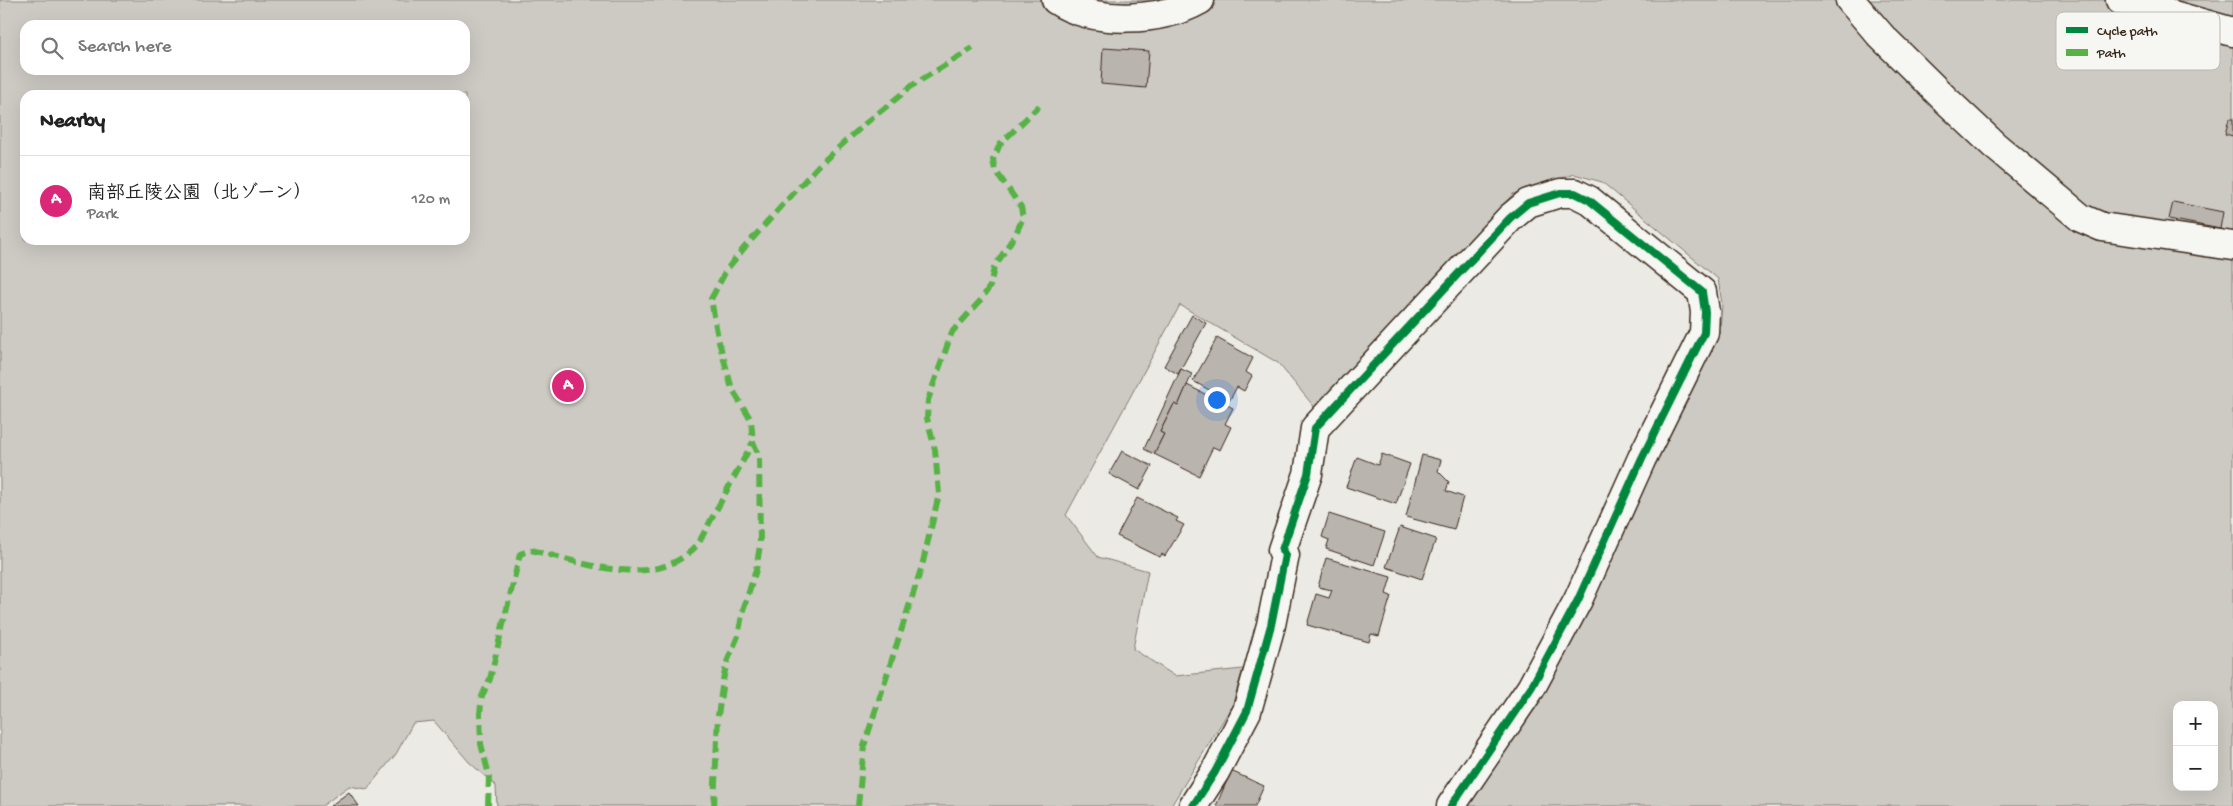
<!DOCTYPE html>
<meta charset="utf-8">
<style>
:root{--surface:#fff;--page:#f2f2f2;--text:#222;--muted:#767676;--line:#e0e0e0;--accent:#db2777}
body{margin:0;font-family:"Gochi Hand","Klee One",sans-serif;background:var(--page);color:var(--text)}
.controls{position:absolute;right:15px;bottom:15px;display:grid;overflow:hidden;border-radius:10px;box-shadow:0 5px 20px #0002}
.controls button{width:45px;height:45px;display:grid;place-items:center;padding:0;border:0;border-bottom:1px solid var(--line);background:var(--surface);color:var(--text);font:25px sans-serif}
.you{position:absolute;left:1216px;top:399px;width:18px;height:18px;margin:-12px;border:4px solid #fff;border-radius:50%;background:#1a73e8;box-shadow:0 0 0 8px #1a73e833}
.badge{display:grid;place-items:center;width:32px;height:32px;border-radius:50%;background:var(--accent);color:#fff;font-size:16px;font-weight:700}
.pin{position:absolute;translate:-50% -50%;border:2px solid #fff;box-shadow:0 1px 5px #0006}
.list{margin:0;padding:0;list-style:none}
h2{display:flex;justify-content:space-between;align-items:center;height:65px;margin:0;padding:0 20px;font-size:21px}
h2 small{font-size:16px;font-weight:400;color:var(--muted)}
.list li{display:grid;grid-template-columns:32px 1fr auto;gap:15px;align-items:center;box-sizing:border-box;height:90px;padding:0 20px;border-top:1px solid var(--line)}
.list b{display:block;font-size:19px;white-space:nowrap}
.list p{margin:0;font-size:16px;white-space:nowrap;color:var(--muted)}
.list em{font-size:16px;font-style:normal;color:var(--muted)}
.icon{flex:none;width:28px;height:28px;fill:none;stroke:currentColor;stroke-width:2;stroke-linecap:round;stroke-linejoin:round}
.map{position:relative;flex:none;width:2233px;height:806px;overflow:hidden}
.search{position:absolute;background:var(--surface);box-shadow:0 5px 20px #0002;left:20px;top:20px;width:450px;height:55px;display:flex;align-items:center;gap:12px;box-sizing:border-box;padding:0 18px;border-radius:15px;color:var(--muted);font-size:19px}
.panel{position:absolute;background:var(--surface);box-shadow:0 5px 20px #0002;left:20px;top:90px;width:450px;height:155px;border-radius:15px}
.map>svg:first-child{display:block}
.green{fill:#cdcac4;stroke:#847a71;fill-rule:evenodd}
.building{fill:#bab4ae;stroke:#3b2a1e}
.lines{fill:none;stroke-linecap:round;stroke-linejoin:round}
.minor-casing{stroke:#3b2a1e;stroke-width:31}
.minor{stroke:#f6f6f2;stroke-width:28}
.quiet{stroke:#57b245;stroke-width:6;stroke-dasharray:12 6;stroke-linecap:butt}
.cycleway-casing{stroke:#f6f6f2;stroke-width:11}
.cycleway{stroke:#00873e;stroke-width:8}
.key{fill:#f6f6f2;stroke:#beb9b2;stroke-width:1}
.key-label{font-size:14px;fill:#3b2a1e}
</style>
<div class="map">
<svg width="2233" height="806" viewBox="0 0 2233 806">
<rect width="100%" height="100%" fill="#ebeae5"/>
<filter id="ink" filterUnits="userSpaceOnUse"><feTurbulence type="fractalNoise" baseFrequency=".02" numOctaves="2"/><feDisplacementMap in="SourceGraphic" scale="10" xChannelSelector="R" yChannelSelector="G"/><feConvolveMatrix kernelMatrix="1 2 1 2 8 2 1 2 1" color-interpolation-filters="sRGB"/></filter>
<g filter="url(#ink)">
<path class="green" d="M0,0H2233V806H1462L1544,694L1720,331L1722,304L1718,279L1602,182L1574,174L1513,194L1316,409L1278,363L1180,305L1066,515L1098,557L1148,571L1133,649L1175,676L1243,669L1232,706L1171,806H497L496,786L469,762L434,721L413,723L396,754L367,789L349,786L322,806H0ZM25,25H465V70H25ZM25,95H465V240H25ZM2177,705H2214V787H2177Z"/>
<g class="building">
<polygon points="1103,48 1149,51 1146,88 1101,84"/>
<polygon points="2229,119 2233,119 2233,136 2225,134"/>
<polygon points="2173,202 2223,212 2220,229 2169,219"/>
<polygon points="1192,315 1206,323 1178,374 1164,366"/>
<polygon points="1217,338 1253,358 1246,372 1252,376 1244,391 1237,387 1229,401 1193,381"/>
<polygon points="1181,369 1192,374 1178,406 1174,404 1160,432 1164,434 1154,454 1144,449"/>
<polygon points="1187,385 1233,408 1225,424 1231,427 1220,450 1213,447 1199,476 1154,454 1164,434 1160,432 1174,404 1178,406"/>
<polygon points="1122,451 1152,466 1139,490 1109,474"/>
<polygon points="1382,454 1410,464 1396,504 1346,487 1357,457 1378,465"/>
<polygon points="1422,455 1441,460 1438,471 1449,482 1446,491 1463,497 1454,530 1406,517"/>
<polygon points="1137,498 1178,518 1176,521 1184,525 1165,556 1162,554 1160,557 1117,536"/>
<polygon points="1329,514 1385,532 1374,565 1326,549 1329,540 1322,537"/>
<polygon points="1400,527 1436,539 1422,579 1386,567"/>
<polygon points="1326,558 1391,577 1386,594 1391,596 1379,636 1371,634 1369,642 1307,625 1316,594 1329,598 1332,590 1318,587"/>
<polygon points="1231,771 1264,786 1255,806 1216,806"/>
<polygon points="349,792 359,806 330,806"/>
</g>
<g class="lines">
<g class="minor-casing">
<g id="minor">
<path d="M1056,0C1094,25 1161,22 1200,0"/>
<polyline points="1850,0 1881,36 1946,100 1994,145 2081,218 2102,227 2233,246"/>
<polyline points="2120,0 2233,32"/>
<polyline points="1193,806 1215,772 1247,711 1271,625 1285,555 1282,550 1308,474 1315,428 1510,218 1528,203 1560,193 1575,193 1589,200 1702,292 1705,312 1704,333 1642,458 1578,600 1531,688 1451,806"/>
</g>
</g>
<use href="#minor" class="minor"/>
<g class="quiet">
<path d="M488,806L489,775L481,744L480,713L482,696L490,679L520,554L531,550C584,563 656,592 698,544L753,442"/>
<polyline points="714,806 718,716 723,680 727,662 738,636 743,610 756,570 760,545 759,456 753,442 751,420 732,389 718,338 711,299 727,269 744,248 818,166 866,123 913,85 973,48"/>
<polyline points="858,806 864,746 922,566 939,494 935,450 927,418 928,400 952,332 981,300 990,286 994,268 1016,233 1023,218 1021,207 995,170 993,160 1000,144 1039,106"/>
</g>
<g class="cycleway-casing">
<polyline id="cycleway" points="1193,806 1215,772 1247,711 1271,625 1285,555 1282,550 1308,474 1315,428 1510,218 1528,203 1560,193 1575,193 1589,200 1702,292 1705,312 1704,333 1642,458 1578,600 1531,688 1451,806"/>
</g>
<use href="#cycleway" class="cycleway"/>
</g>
</g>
<rect x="2056" y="12" width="164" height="58" rx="8" class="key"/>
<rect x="2066" y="27" width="22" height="6" fill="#00873e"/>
<rect x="2066" y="49" width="22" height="7" fill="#57b245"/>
<g class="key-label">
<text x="2097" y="35">Cycle path</text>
<text x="2097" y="57">Path</text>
</g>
</svg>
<div class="controls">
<button>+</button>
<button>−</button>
</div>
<div class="you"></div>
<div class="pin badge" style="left:568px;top:386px">A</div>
<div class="search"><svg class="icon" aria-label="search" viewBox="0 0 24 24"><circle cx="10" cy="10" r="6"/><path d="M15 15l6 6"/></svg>Search here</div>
<section class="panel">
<h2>Nearby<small></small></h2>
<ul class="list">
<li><span class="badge">A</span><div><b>南部丘陵公園（北ゾーン）</b><p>Park</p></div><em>120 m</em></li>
</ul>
</section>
</div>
